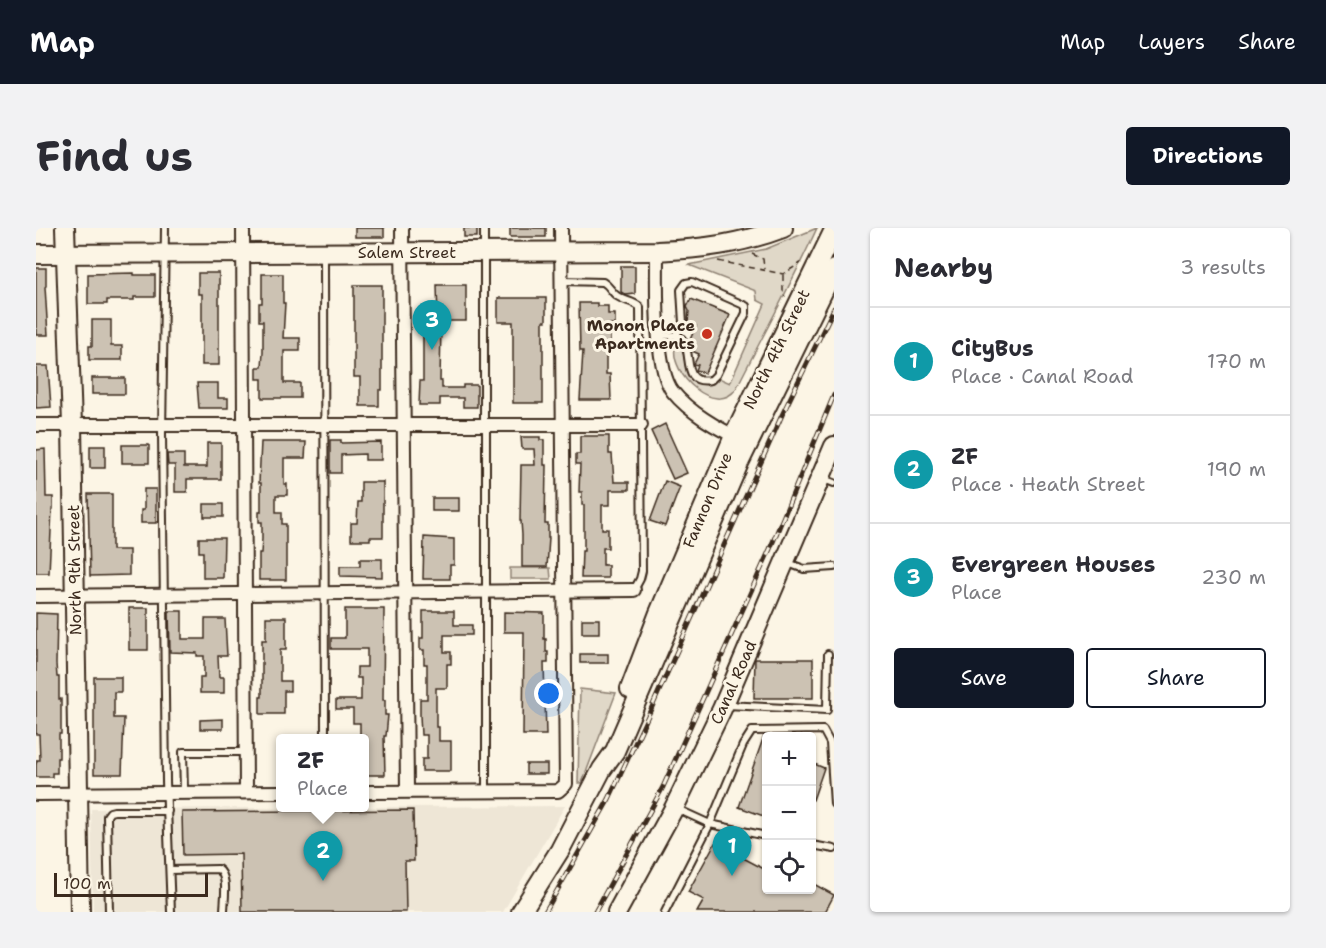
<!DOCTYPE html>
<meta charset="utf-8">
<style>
:root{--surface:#fff;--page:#f2f2f3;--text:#2b2b33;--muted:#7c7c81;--line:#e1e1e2;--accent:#111827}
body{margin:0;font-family:"Shantell Sans",sans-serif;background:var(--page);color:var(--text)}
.controls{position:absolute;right:18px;bottom:18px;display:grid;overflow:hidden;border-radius:6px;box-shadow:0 2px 4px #0004}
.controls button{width:54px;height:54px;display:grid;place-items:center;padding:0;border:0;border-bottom:2px solid var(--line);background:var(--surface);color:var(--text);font:30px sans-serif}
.scale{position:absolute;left:18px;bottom:15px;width:154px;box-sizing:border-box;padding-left:6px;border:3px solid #3b2a1e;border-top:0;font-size:16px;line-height:21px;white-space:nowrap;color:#3b2a1e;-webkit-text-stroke:4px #fcf5e5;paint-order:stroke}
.you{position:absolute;left:513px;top:466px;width:21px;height:21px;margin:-15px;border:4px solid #fff;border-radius:50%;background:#1a73e8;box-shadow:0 0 0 9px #1a73e833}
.badge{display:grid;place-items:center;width:39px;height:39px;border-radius:50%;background:var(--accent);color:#fff;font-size:20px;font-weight:700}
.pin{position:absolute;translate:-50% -50px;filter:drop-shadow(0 2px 3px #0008)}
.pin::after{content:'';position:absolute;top:32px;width:21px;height:18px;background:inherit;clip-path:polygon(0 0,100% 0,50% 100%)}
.popup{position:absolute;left:240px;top:506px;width:93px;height:78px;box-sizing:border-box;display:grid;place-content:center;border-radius:6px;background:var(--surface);filter:drop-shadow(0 2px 4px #0005);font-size:20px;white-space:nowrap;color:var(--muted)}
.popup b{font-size:22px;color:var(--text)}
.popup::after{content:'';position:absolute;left:50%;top:100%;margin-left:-12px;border:12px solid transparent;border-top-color:var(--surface)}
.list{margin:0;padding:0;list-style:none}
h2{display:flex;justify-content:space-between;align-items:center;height:78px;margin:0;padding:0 24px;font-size:26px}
h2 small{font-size:20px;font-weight:400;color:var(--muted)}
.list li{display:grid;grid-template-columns:39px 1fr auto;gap:18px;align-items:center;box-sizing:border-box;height:108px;padding:0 24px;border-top:2px solid var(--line)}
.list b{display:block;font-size:22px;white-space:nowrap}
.list p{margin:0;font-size:20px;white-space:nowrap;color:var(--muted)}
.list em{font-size:20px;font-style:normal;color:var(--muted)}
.actions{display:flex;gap:12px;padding:18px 24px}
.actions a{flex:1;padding:14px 0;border:2px solid var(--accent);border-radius:6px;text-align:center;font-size:21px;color:var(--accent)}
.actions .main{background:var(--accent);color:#fff}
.icon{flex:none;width:33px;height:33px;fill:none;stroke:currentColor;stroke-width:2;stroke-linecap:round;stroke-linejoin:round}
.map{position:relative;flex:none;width:798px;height:684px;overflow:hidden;border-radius:6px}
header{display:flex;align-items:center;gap:36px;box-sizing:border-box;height:84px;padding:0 30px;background:var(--accent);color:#fff}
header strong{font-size:28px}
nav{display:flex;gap:33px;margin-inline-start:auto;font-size:21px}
.intro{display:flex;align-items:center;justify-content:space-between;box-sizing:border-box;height:144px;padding:0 36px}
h1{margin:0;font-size:42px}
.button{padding:15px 27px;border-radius:6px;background:var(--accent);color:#fff;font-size:21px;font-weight:700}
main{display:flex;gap:36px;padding:0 36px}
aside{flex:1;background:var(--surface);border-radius:6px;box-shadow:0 2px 4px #0004}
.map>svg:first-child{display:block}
.built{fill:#eee6d6}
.green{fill:#e0d8c8;stroke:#8e8173;stroke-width:1.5}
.building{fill:#ccc2b3;stroke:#3b2a1e;stroke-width:1.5}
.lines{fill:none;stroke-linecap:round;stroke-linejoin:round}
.lane-casing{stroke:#3b2a1e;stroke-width:10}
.street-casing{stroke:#3b2a1e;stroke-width:16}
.secondary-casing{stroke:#3b2a1e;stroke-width:22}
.path{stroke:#3b2a1e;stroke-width:1.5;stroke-dasharray:6 4.5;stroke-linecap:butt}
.lane{stroke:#fcf5e5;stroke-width:6}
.street{stroke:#fcf5e5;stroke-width:12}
.secondary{stroke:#fcf5e5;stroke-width:18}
.rail-casing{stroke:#3b2a1e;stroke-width:5}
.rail{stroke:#fcf5e5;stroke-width:3;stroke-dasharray:9;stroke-linecap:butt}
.poi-dot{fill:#c8321e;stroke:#fcf5e5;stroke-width:2}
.labels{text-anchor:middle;stroke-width:6;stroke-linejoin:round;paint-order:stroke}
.street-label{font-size:16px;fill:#3b2a1e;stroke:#fcf5e5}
.poi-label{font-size:16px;font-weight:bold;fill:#3b2a1e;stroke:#fcf5e5;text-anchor:end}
</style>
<header>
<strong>Map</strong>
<nav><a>Map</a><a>Layers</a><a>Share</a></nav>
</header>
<div class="intro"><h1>Find us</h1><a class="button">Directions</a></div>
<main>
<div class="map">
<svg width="798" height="684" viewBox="0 0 798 684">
<rect width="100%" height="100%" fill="#fcf5e5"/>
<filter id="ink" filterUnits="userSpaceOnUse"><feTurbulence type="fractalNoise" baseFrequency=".0167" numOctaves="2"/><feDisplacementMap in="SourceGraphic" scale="12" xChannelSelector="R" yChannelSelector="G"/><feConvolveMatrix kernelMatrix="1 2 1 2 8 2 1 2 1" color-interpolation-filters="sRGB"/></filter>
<g filter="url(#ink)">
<polygon class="built" points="529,578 467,684 57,684 55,581"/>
<g class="green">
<path d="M781,0C756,55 727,107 700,161C679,189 634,146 639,120L645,117C652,136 645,156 674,155L683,150L694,155L729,76L721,72L720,63L653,37L730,21Z"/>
<polygon points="474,340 514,340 515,351 474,351"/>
<polygon points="544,461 580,465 546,555 542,555"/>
</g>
<g class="building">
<rect x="319" y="0" width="29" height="9"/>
<rect x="428" y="0" width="13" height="9"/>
<rect x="474" y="0" width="36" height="9"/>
<polygon points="585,38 599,38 599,66 590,67 585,64"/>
<polygon points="0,40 10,40 10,58 9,59 12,107 0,107"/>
<polygon points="98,45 98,47 119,47 119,69 98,69 98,72 71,72 71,76 52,76 52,46"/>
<polygon points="162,45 183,45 183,137 166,137 166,66 162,66"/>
<polygon points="226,46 247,46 247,75 249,75 247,110 264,110 264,123 248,123 248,155 264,155 264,170 226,170 226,151 221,151 221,139 226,139 227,124 227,93 223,93 223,75 226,75"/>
<polygon points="318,57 346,57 346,162 343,162 343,178 324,178 324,149 318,149"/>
<polygon points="401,57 430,57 430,93 402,93"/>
<polygon points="462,70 510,70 510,93 507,93 507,175 477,175 477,94 462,94"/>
<polygon points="655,71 694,87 669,145 660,142 662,137 658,136 663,126 656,123 657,117 653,114 660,98 652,95 653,83 651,79"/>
<polygon points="543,75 561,75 561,78 572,78 572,86 579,86 579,96 574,96 574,123 570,123 570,146 574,146 575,172 544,172 547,123 544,123"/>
<polygon points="56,92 75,92 75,118 86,118 86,132 53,132 53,118 56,118"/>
<polygon points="405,95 404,153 406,153 406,160 427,160 427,157 441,157 441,179 427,179 427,170 404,170 404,177 383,177 384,153 387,153 387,96"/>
<polygon points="0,138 12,138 15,179 0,180"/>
<rect x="56" y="150" width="33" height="16"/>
<polygon points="161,155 182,155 182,170 192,170 192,180 163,180"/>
<polygon points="629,196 651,245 637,251 615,203"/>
<polygon points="544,208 573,208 573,226 576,226 578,254 593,254 593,262 574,262 574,277 566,277 566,301 572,301 572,320 567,320 567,337 572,337 572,350 545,350 546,323 548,323 548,277 546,277 546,264 543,264 544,236 540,236 540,226 544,226"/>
<polygon points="485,209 504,209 504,212 508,212 508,237 510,237 509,296 512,296 512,310 513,310 511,339 486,339 486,307 485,293 484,293 485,237 499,237 498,221 486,221"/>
<polygon points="294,212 305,212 305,215 345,214 345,232 329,232 329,226 305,227 305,245 294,245"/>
<polygon points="225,214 270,214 269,230 248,230 248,256 251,256 251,267 240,267 240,284 246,284 246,296 250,296 250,352 223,352 223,325 225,325 226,311 226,294 223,294 223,284 225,284 225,255 223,255"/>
<polygon points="171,215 185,215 185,251 151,251 151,264 139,264 139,237 132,237 131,226 148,226 148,239 171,239"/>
<rect x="86" y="217" width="27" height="18"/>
<rect x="54" y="218" width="15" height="22"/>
<polygon points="9,221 10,269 17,269 17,281 16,281 13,345 0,345 0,222"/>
<polygon points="629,253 644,259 629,298 614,293"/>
<polygon points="325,254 347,254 347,309 334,309 334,312 315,312 315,295 321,295 322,274 325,274"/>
<polygon points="108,261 120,261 120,295 105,295 105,282 108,282"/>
<polygon points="52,266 76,266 76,322 93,322 93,347 54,348"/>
<rect x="396" y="270" width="27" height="13"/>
<rect x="168" y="276" width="19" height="13"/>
<polygon points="388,309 418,311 418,337 414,337 414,351 387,351"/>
<polygon points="163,310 188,310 187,350 167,350 167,324 163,324"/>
<polygon points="324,331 346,331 346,349 304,348 304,338 324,338"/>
<rect x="93" y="380" width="19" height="42"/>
<polygon points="309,381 348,381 347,472 349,472 349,487 352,487 350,508 348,508 349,547 329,547 329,508 324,508 324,495 317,495 317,481 300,481 300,472 325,472 325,450 321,450 321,439 331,439 331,421 295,421 295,410 309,410"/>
<polygon points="133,383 146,383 146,411 169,411 169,391 189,391 191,428 182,428 183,449 188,449 188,465 164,465 164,449 168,449 168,428 161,428 161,425 134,424"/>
<polygon points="387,383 418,383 418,397 436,397 436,407 408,407 408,424 415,424 415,436 411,436 411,460 400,460 400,499 403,499 403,513 415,513 415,543 386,543 386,531 391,531 391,507 385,507 384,487 384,471 391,471 391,436 388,436 388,422 384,422 384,410 387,410"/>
<polygon points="468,384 508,385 508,411 510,411 510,424 512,424 512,435 508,435 510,507 487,507 488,404 468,404"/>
<polygon points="0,385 21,386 20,436 21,449 23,449 23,471 25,471 25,506 23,506 23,530 21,530 21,545 16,545 16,549 0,549 0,537 1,532 4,532 3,506 0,506"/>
<polygon points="230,389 250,389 250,422 244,422 244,453 254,453 254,463 248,463 248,486 224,486 224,469 226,469 226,412 230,412"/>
<rect x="546" y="391" width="17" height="14"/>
<rect x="544" y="426" width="28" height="9"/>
<polygon points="719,431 777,431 777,470 718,470"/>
<polygon points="58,449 85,449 85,464 78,464 78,490 88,490 86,546 58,546"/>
<polygon points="187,491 187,501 164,501 164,492"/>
<polygon points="728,508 730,508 730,589 703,579"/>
<polygon points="776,535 788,540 777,572 776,572"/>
<rect x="490" y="536" width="21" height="10"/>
<polygon points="377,582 378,633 369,633 370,684 206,684 205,626 147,627 146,584"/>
<polygon points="679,615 730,642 730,662 776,662 776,655 798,667 789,684 661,684 668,672 652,664"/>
</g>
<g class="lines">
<g class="lane-casing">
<g id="lane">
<polyline points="129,0 126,206 130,553 135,684"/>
<polyline points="448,0 448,197"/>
<polyline points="288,28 289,510"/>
<path d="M526,53L567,54C574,58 575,64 581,68C588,73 597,73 604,79L606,343L604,351L598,362"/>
<path d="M623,108C629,108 637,106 642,108C661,118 641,158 675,152L680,147L710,85V78L656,54L650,55L645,62L647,95L640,107"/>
<polyline points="450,197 450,564"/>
<polyline points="785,250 798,255"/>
<polyline points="752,335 768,341 798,339"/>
<polyline points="691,477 791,482 792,426"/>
<polyline points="148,563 147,524 210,524"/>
<polyline points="730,608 674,596 707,517 716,503 787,502 794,515 798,576"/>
<polyline points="776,617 798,621"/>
<path d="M134,642L182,641C193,648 188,672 188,684"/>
<polyline points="73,684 71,588 74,584 78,583 132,583"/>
<polyline points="629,684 674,596 639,580"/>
</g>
</g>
<g class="street-casing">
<g id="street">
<polyline points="207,0 210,564"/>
<polyline points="366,0 371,563"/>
<path d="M621,23C621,55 618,141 637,164C653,184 682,201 705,211"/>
<polyline points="0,197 605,197"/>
<polyline points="0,368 598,362"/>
<polyline points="329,564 522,563 530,556 525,0"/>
<polyline points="0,566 245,564"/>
</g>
</g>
<g class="secondary-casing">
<g id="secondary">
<polyline points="29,0 36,197 44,684"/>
<path d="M0,26L621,23C665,21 705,16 747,0"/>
<polyline points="594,461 623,385 698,208 798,2"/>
<polyline points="485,684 524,622 566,541 579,523 703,235 798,41"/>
<polyline points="581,684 638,580 686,481 798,218"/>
</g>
</g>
<g class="path">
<polyline points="716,26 727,31 728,41"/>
<polyline points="682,33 747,46 765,35"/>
<polyline points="747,47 747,64 749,69"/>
</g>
<use href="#lane" class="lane"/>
<use href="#street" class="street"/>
<use href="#secondary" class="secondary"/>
<g class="rail-casing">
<g id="rail">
<polyline points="509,684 573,571 616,479 746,187 798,80"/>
<polyline points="559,684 627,559 734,321 798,167"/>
</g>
</g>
<use href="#rail" class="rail"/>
</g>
</g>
<circle class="poi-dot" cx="671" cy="106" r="6"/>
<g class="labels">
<g class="street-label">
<text x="371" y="30">Salem Street</text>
<text transform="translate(740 121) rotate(-64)" y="6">North 4th Street</text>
<text transform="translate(671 272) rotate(-67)" y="6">Fannon Drive</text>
<text transform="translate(38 342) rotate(-91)" y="6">North 9th Street</text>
<text transform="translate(697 454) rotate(-66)" y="6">Canal Road</text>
</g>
<g class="poi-label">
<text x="659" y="103">Monon Place<tspan x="659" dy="18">Apartments</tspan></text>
</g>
</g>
</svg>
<div class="controls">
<button>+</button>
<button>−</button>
<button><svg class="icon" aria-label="locate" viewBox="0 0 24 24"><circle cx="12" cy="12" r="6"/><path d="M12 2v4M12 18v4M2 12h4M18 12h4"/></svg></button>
</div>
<div class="scale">100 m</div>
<div class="you"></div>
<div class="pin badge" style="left:696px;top:648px;background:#0f9aa8">1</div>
<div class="pin badge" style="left:287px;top:653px;background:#0f9aa8">2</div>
<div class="popup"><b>ZF</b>Place</div>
<div class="pin badge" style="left:396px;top:122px;background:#0f9aa8">3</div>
</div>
<aside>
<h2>Nearby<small>3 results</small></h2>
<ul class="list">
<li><span class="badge" style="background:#0f9aa8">1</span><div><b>CityBus</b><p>Place · Canal Road</p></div><em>170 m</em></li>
<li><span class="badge" style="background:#0f9aa8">2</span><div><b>ZF</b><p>Place · Heath Street</p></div><em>190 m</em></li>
<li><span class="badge" style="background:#0f9aa8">3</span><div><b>Evergreen Houses</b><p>Place</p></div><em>230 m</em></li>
</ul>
<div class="actions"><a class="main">Save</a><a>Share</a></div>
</aside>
</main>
